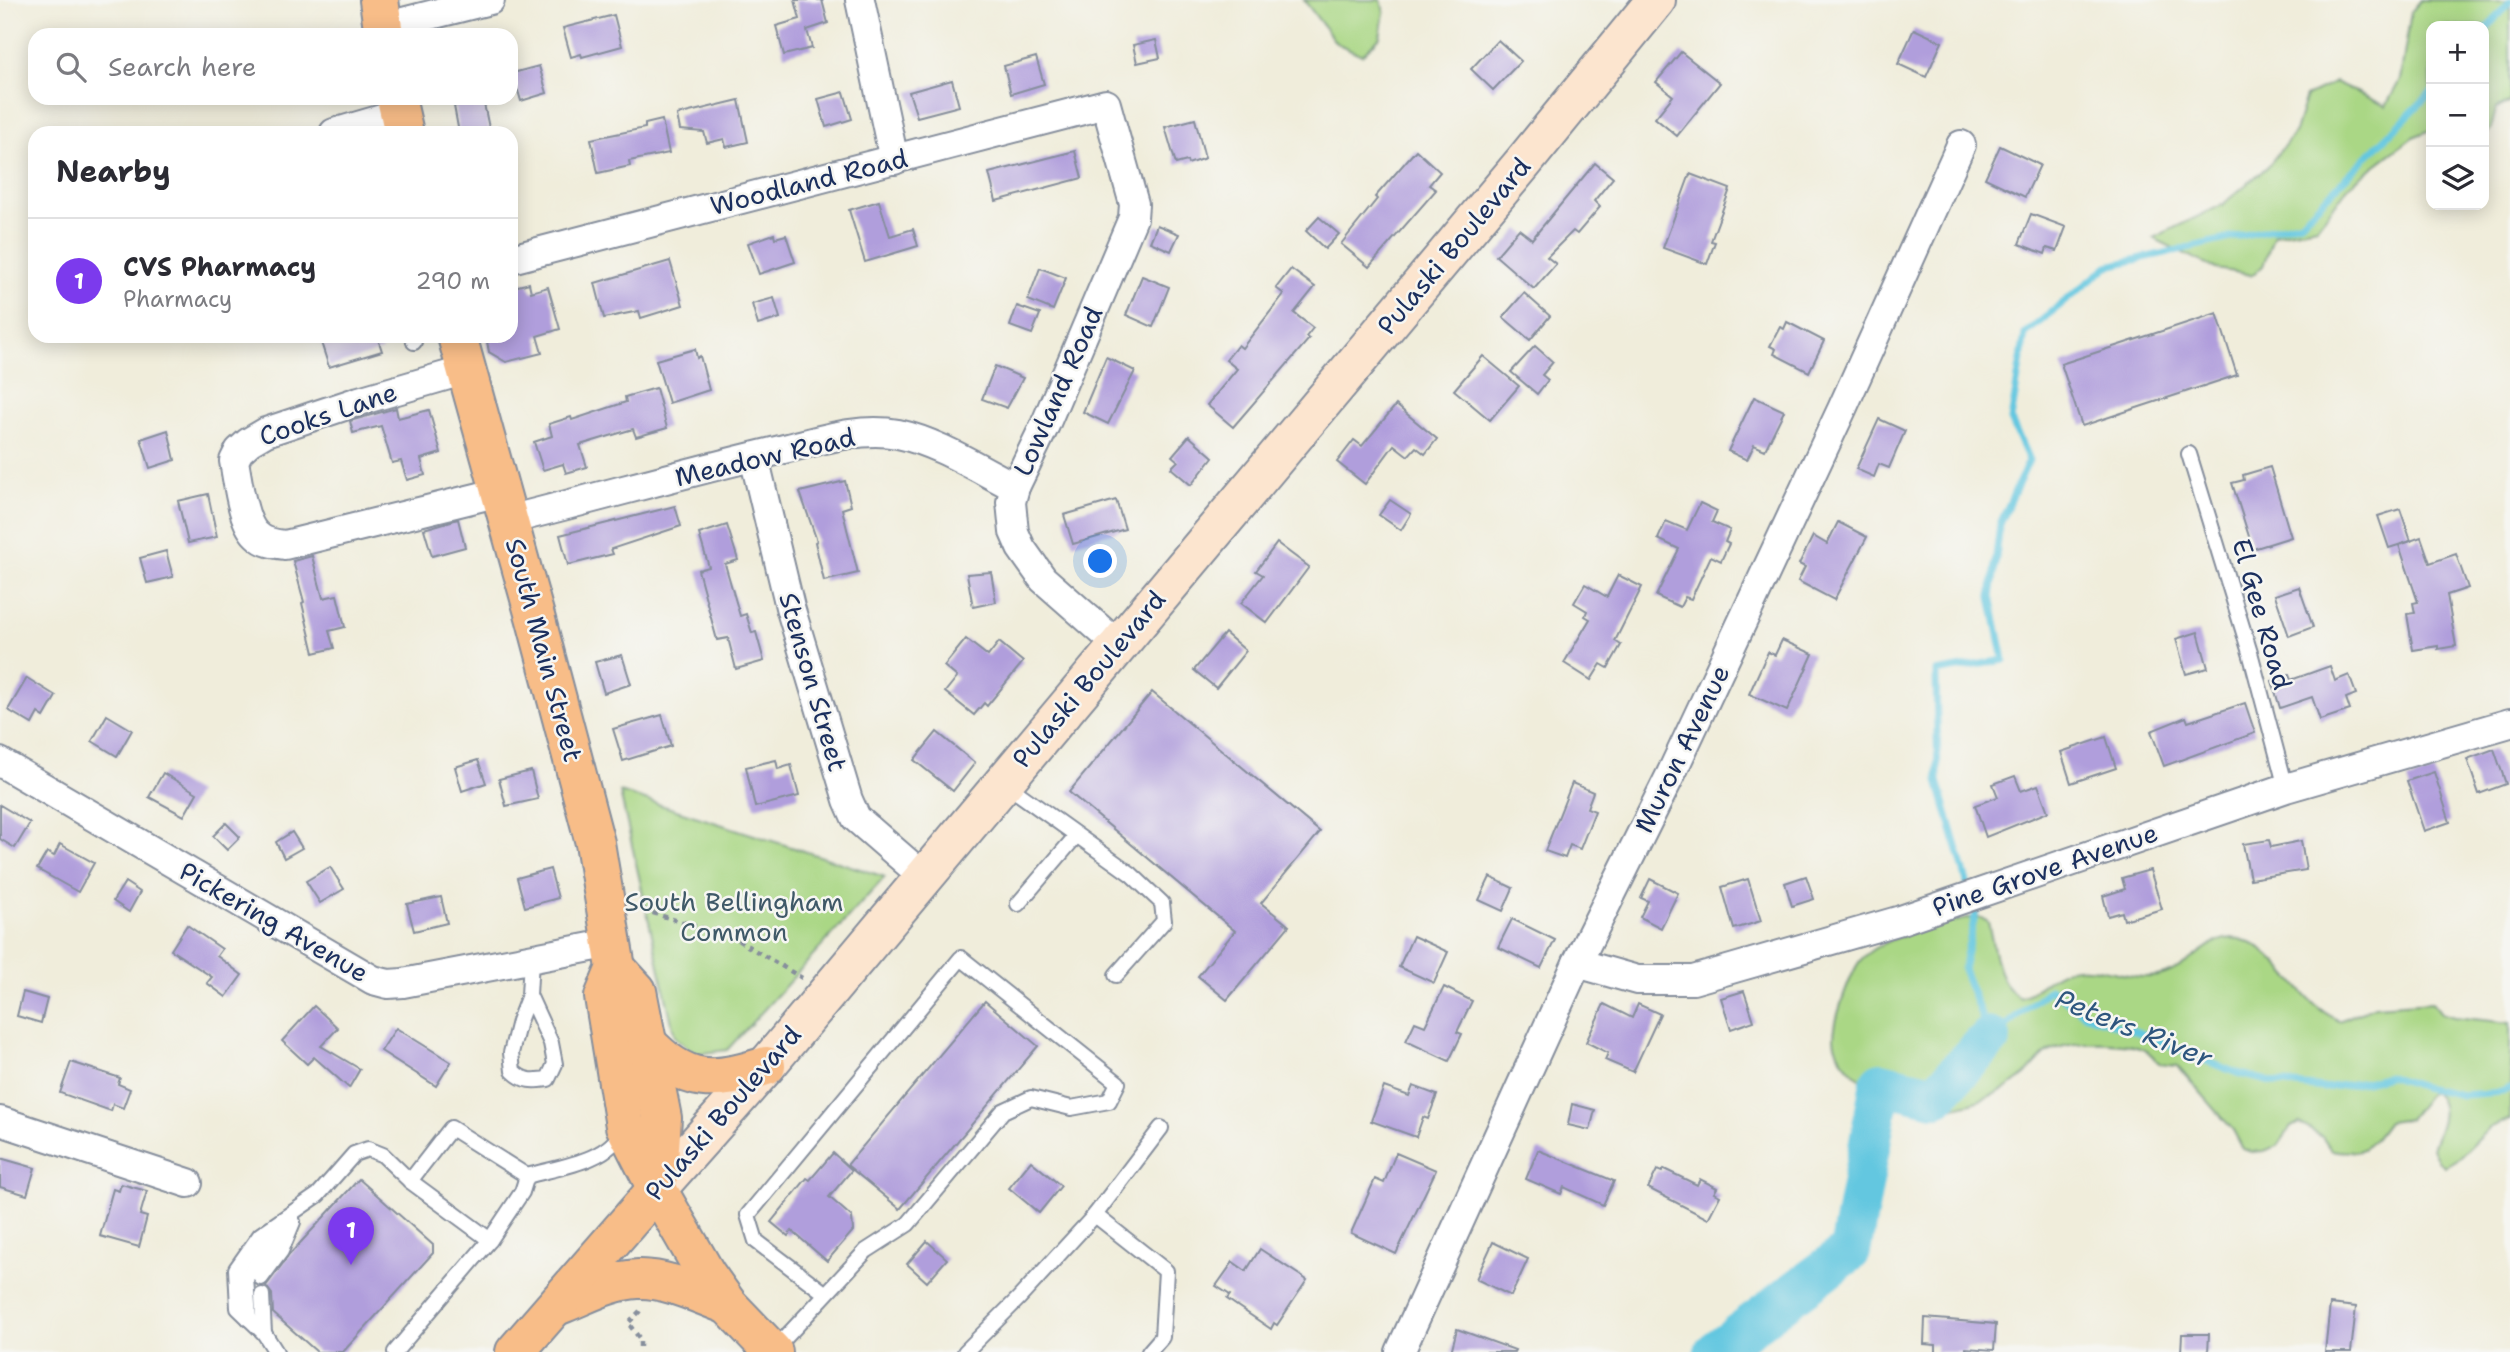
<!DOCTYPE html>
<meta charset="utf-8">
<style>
:root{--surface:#fff;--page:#f7f7f7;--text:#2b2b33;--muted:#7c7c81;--line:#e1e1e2;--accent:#7c3aed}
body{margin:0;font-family:"Shantell Sans",sans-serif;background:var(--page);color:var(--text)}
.controls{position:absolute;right:21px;top:21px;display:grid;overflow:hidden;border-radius:14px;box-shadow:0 4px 18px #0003}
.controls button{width:63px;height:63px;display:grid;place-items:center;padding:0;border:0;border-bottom:2px solid var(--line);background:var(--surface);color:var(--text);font:35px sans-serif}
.you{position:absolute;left:1101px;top:562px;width:24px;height:24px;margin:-18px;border:5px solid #fff;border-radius:50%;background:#1a73e8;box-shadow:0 0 0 10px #1a73e833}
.badge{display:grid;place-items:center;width:46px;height:46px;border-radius:50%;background:var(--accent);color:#fff;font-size:23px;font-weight:700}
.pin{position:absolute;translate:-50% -58px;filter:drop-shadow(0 2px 4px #0008)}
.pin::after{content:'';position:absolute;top:37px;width:24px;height:21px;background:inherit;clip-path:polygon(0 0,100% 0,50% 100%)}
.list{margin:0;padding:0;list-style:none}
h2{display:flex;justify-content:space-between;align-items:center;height:91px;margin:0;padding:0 28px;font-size:30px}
h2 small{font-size:23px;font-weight:400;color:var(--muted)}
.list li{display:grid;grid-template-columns:46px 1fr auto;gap:21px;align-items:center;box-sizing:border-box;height:126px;padding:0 28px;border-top:2px solid var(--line)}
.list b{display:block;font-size:26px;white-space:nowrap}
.list p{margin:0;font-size:23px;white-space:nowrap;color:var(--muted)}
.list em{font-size:23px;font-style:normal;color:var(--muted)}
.icon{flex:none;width:38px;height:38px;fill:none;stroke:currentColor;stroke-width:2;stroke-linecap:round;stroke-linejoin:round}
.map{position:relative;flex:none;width:2510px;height:1352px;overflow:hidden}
.search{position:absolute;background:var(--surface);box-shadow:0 4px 18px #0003;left:28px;top:28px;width:490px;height:77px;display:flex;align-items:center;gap:18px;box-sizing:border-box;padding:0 24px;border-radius:21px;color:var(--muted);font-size:26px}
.panel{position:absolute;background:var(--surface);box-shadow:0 4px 18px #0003;left:28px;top:126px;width:490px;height:217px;border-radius:21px}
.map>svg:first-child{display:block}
.green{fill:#aad785;stroke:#628372;stroke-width:2}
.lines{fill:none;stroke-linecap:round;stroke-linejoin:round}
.stream{stroke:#63c7e0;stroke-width:7}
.river{stroke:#63c7e0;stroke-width:42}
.building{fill:#b09edc}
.service-casing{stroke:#868e9c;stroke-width:18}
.minor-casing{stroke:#868e9c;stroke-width:32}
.secondary-casing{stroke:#868e9c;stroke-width:42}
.primary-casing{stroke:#868e9c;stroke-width:42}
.path{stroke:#868e9c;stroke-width:4.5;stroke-dasharray:5 5;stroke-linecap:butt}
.service{stroke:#fff;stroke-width:14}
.minor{stroke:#fff;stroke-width:28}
.secondary{stroke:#fce5cf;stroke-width:38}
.primary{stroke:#f8bd88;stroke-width:38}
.labels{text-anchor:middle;stroke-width:5;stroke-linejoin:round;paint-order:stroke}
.street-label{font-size:26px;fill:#1b2f5e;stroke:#f6f6f2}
.park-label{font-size:26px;fill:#3f5968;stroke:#f6f6f2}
.water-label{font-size:28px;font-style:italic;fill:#2d557e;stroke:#f6f6f2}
</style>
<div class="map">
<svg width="2510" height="1352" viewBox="0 0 2510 1352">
<rect width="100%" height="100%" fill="#f6f6f2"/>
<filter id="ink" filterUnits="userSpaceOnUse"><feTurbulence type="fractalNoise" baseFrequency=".0143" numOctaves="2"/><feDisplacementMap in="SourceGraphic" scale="14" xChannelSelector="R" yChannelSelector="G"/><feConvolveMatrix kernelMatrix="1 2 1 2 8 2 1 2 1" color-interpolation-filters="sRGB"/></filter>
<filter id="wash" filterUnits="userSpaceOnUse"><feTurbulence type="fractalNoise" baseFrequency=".00686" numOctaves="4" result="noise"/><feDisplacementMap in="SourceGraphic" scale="28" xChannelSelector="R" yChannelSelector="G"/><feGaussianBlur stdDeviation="1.57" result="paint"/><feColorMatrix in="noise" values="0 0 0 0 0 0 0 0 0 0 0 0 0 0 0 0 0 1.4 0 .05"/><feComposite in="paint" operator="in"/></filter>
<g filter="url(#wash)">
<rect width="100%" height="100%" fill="#f0eddb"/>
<g class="green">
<polygon points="1304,0 1381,0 1384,12 1380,37 1362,55 1336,43"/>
<polygon points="2421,0 2510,0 2510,102 2496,109 2491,129 2484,136 2484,26 2431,26 2431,130 2413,137 2351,184 2317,227 2274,234 2263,266 2252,275 2216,269 2153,238 2222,205 2268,166 2295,132 2306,96 2335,82 2386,106 2400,80 2411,12"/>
<polygon points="620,792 885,877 727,1050 696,1054 675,1037"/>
<path d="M1970,918H1981L1988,922C1994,947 1996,982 2019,998C2038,993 2050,973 2070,969C2101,962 2134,985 2165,974C2194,965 2213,928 2246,941C2278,953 2294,989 2320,1009C2326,1014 2333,1017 2339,1021L2375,1006L2432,1002L2441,1013L2454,1017L2510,1023V1119L2489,1128L2460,1157L2445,1166L2438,1161L2432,1148C2439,1128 2451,1110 2434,1091L2428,1095L2409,1119L2388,1122C2369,1148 2364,1156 2331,1150L2322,1137L2299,1123L2291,1127L2278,1146L2264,1151L2251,1152L2243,1149L2233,1130L2178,1066C2171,1065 2163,1066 2158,1062C2154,1058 2151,1053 2146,1051C2126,1040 2078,1041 2057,1048C2043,1052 2036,1066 2025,1075C2013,1085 1998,1093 1983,1099C1937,1117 1891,1107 1855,1074C1845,1064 1835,1053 1834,1038C1834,1019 1847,985 1856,967C1872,936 1938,926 1970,918Z"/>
</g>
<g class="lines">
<g class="stream">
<polyline points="2484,32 2510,1"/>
<polyline points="1969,889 1938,781 1936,672 2004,660 1991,597 2000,524 2029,460 2011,420 2025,334 2108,266 2301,222 2431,93"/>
<polyline points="1973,901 1976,912 1963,969 1990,1038 2050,989 2086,1015 2144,1034 2186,1053 2237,1073 2275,1083 2324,1088 2366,1082 2388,1076 2423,1087 2462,1095 2502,1092 2510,1088"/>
</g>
<polyline class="river" points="1715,1352 1850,1251 1881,1083 1935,1096 1990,1038"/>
</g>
<g id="blocks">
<g class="building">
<polygon points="795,0 822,0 828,23 807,30 812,48 784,55 776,26 800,19"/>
<polygon points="614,15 622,46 582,57 581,54 571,57 563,28"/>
<polygon points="1914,29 1942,42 1926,77 1898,64"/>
<polygon points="1156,40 1160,58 1137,63 1133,45"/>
<polygon points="1498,40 1521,61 1493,90 1471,69"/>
<polygon points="1681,52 1720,83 1677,136 1655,118 1673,96 1656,82"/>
<polygon points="1036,57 1044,84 1011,94 1004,66"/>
<polygon points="539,66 547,93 521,101 513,73"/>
<polygon points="952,80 959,106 917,117 909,92"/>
<polygon points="844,92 852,119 826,127 818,99"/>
<polygon points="483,99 490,133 459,133 454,106"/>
<polygon points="739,100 748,142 726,147 724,139 707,143 704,132 680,130 677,115"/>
<polygon points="1195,119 1205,158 1188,164 1187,161 1176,164 1165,127"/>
<polygon points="662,120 669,153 629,161 630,166 598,173 591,139 645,128 645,124"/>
<polygon points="2000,146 2040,165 2025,197 1985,178"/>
<polygon points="1416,150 1440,172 1429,185 1436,190 1369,267 1341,244 1377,199 1375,197"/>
<polygon points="1075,151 1082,178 996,201 989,173"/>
<polygon points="1595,163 1613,178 1594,201 1600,207 1577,234 1573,231 1547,257 1556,264 1534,289 1496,256 1519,229 1532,239"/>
<polygon points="1690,174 1730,189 1711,241 1715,242 1707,264 1663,248"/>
<polygon points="879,201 890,236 913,229 918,246 865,262 849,210"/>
<polygon points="2031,214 2066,227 2057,251 2047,248 2045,254 2019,244"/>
<polygon points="1319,217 1339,234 1325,249 1306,231"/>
<polygon points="1157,225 1179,234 1171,251 1150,242"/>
<polygon points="774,234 775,238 786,235 795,262 759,274 748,243"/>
<polygon points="670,261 683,305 641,318 639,311 604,318 595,283"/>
<polygon points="1040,268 1066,278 1053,310 1028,300"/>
<polygon points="1291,269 1315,287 1294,313 1313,328 1306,337 1309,339 1233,427 1207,405 1237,369 1226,360 1238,345 1242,348 1284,294 1276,288"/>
<polygon points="1142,276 1169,287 1153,327 1126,315"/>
<polygon points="529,283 531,292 548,287 560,329 537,336 542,353 506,362 489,352 486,336 511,336 511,288"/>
<polygon points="1524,293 1550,316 1530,340 1503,317"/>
<polygon points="774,298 780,318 758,325 752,304"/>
<polygon points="1017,306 1040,314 1032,334 1010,326"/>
<polygon points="2217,313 2237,375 2082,426 2061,364"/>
<polygon points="1787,322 1824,341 1809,372 1774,354 1776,349 1770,346 1780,327 1784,329"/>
<polygon points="319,336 377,336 382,351 329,367"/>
<polygon points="1535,346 1553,362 1542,375 1548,380 1537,394 1511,372"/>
<polygon points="695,349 697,358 700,356 709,390 669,403 656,360"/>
<polygon points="1483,356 1519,386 1490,420 1454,390"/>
<polygon points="1106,357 1135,371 1108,424 1083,412"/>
<polygon points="995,366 1023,378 1007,408 982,399"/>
<polygon points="656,388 667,428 636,437 633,429 580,445 587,467 566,473 563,464 543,470 534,442 552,436 549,424 571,417 572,420 626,402 625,397"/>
<polygon points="1754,397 1784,411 1765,450 1754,445 1747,460 1728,451"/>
<polygon points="1396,405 1437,439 1425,454 1416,447 1408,456 1394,445 1365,484 1337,462 1354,440 1362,446"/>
<polygon points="396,408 398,418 429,410 441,453 421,459 425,475 407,480 401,461 392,463 381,426 353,433 350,421"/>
<polygon points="1879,419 1905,431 1889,468 1879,464 1874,477 1856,469"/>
<polygon points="168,430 175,460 150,468 141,439"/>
<polygon points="1189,436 1213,457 1191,485 1171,468 1178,461 1172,456"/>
<polygon points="2270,467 2291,537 2253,549 2232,483 2244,480 2243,475"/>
<polygon points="845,481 851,506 842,509 858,573 824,581 815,542 817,541 800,492"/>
<polygon points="208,494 217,537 188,543 178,501"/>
<polygon points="1116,500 1125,529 1073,544 1064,515"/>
<polygon points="1390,500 1411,514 1401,530 1379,515"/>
<polygon points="1700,503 1717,511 1712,522 1730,530 1725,542 1729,544 1721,561 1711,556 1691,599 1685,597 1680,607 1656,596 1679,549 1658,539 1666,521 1687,530"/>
<polygon points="675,506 681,526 611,549 613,554 568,565 560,535"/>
<polygon points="2400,509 2411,541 2389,548 2378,516"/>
<polygon points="458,519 465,547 432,556 424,529"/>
<polygon points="1838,522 1867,537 1834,600 1798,581 1805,567 1799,564 1813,536 1827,544"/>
<polygon points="727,525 738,560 725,564 740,616 746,614 752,633 756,632 764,661 736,669 728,638 717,640 698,570 709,567 699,534"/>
<polygon points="2421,537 2430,563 2456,554 2468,588 2447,595 2456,646 2438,649 2438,646 2413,650 2407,614 2415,613 2413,603 2418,602 2399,545"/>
<polygon points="1277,543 1309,567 1267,623 1241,603 1263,575 1256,571"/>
<polygon points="166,551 173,577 147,583 140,558"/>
<polygon points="312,556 323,598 337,595 345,627 329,631 334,648 314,653 302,603 304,602 293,561"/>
<polygon points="991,572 996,602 973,607 967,574"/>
<polygon points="1618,575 1642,587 1615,641 1621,645 1608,668 1601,664 1591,680 1564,663 1590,619 1585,616 1587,611 1574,603 1585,584 1607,597"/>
<polygon points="2299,587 2313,627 2289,636 2275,595"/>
<polygon points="2198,632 2208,668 2186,674 2176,639"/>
<polygon points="1225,633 1246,651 1216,688 1194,670"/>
<polygon points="966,639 988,656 999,642 1023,662 987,706 984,703 974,715 945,692 957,677 944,666"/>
<polygon points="1782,640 1813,654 1787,711 1749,694 1768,652 1775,655"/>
<polygon points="622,655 631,684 604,693 595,662"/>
<polygon points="2330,666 2335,681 2349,675 2356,694 2346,698 2350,710 2320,720 2312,697 2280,708 2272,681 2289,675 2291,680"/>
<polygon points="27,678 56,696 44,717 38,713 32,724 8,710"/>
<polygon points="1152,692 1320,832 1261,903 1289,926 1227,1000 1198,976 1235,931 1069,792"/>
<polygon points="2245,703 2255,733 2164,766 2151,731 2186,717 2188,722"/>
<polygon points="107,715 132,730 117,756 92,741"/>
<polygon points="662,715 671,746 623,761 613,729"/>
<polygon points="937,732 975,763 953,791 914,760"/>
<polygon points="2106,737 2116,768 2071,783 2061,752"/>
<polygon points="2494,749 2506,784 2479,794 2467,759"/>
<polygon points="478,760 486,783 462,791 455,767"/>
<polygon points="776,760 778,769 791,765 799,796 755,807 746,767"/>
<polygon points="531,771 538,799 506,806 499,779"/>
<polygon points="2434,772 2450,822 2424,831 2407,781"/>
<polygon points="163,773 197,793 184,816 149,797"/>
<polygon points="2015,776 2021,791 2038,785 2048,812 1986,837 1975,805 1998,797 1993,784"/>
<polygon points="1572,783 1593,792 1587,808 1595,811 1580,849 1570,845 1565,858 1545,851"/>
<polygon points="0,805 30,823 15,848 0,839"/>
<polygon points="226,823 240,837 227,850 213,836"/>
<polygon points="292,832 302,848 284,858 276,842"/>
<polygon points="2269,840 2271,847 2301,841 2306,870 2250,879 2243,844"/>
<polygon points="60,844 94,863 78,892 37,869 47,852 54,856"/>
<polygon points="330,867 344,889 320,903 306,881"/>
<polygon points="550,869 558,898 525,907 517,878"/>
<polygon points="2150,870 2162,909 2124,920 2122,912 2108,916 2103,896 2125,889 2122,878"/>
<polygon points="1806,876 1814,899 1792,906 1785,883"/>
<polygon points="1490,877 1513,888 1503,911 1479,900"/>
<polygon points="1650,879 1678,893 1661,928 1640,917 1648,901 1641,898"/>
<polygon points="1748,879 1761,921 1734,929 1722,887"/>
<polygon points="125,882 140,892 129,912 113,901"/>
<polygon points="441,897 447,923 414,931 407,904"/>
<polygon points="1512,919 1555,940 1541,968 1498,947"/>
<polygon points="187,925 222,949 217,956 242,975 226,997 207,983 212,977 171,950"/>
<polygon points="1413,936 1448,952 1434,983 1399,967"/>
<polygon points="1444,987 1472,1001 1457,1032 1462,1034 1449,1061 1406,1041 1415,1022 1425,1026"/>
<polygon points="1744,991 1754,1021 1731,1029 1721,998"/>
<polygon points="23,992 47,999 41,1023 17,1016"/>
<polygon points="985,1001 1038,1046 900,1209 847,1165"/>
<polygon points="1604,1004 1632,1018 1638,1004 1660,1014 1633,1072 1605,1060 1608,1053 1586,1042"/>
<polygon points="314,1006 338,1028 321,1046 360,1069 349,1088 314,1057 307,1064 282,1041"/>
<polygon points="396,1028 451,1062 436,1086 381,1051"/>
<polygon points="71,1062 120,1078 118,1084 130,1089 123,1108 113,1104 111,1111 60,1093"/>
<polygon points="1413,1086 1437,1095 1428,1119 1423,1117 1416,1137 1371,1121 1384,1087 1409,1096"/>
<polygon points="1572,1104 1595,1110 1590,1130 1568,1125"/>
<polygon points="1538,1150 1614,1181 1603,1205 1564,1187 1561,1194 1526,1179"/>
<polygon points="833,1153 852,1170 829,1197 852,1217 853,1231 827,1261 792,1231 788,1236 771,1222 807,1178 810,1180"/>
<polygon points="1396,1153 1436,1170 1396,1254 1351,1233 1375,1179 1384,1183"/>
<polygon points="0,1158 35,1168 27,1195 0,1187"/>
<polygon points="1031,1161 1061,1186 1039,1213 1009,1188"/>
<polygon points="1664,1169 1697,1185 1700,1179 1717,1188 1714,1193 1720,1196 1708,1219 1648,1188 1657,1170 1662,1172"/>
<polygon points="359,1179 433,1245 433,1253 343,1352 317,1352 273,1313 272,1294 266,1286 290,1254"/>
<polygon points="121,1184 147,1191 140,1215 147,1217 139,1247 100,1236 113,1189 119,1191"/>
<polygon points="927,1241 947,1259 927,1282 907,1264"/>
<polygon points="1493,1242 1528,1259 1511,1296 1476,1279"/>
<polygon points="1260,1249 1307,1280 1277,1325 1274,1323 1271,1329 1227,1299 1230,1295 1216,1286 1233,1262 1246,1271"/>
<polygon points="2330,1304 2356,1307 2351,1352 2325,1352"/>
<polygon points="1925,1318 1996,1324 1994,1350 1966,1348 1966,1352 1936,1352 1936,1345 1924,1344"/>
<polygon points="1457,1329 1515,1350 1514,1352 1451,1352"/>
<polygon points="2182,1334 2209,1334 2208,1352 2181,1352"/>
</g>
</g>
</g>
<g filter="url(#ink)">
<use href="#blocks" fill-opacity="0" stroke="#868e9c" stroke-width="2"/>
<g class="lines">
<g class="service-casing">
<g id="service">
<polyline points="413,336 414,342"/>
<polyline points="2189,454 2251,656 2286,788"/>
<polyline points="1004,783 1131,874 1162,903 1164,921 1116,975"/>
<polyline points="1018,904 1076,836"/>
<path d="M529,995L551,1043L555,1064L548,1079C533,1081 524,1082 513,1071L511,1053L519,1021L529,995L531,959"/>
<path d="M410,1181L451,1128L527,1176C558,1167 609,1162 623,1129"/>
<polyline points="1095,1215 1166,1271 1162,1337 1149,1352"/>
<polyline points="490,1240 522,1192 527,1176"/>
<polyline points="261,1278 281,1251 293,1222"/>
<polyline points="262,1295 264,1333"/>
<polyline points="249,1319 246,1278 286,1221"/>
<polyline points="773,1351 866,1251 908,1224 1003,1111 1031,1098 1071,1108 1109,1101 1118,1083 961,958 748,1215 756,1241 826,1294"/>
<polyline points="276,1352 264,1333 238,1308 236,1269 260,1235 318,1195 354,1154 368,1149 383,1155 410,1181 490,1240 395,1352"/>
<polyline points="965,1352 1019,1298 1095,1215 1161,1128"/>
</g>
</g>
<g class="minor-casing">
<g id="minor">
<polyline points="860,0 894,160"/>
<polyline points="383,27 490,0"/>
<polyline points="334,133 399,114"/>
<polyline points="511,259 1106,104 1134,204 1133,218 1045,425 1015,487 1011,502 1014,532 1021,548 1043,579 1118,645"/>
<path d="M466,370L359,401L266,432L249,442L239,451L234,461C238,481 242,524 258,536C265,543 276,544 285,545L500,492"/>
<polyline points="754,457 790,607 848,800 856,818 924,877"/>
<path d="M508,520C596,498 684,473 772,452C812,443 857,426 898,434C937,442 979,469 1015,487"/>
<polyline points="0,762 373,980 388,984 403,983 612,943"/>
<polyline points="1577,963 1637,980 1693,980 1901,920 2286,788 2510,723"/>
<polyline points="0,1121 188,1183"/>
<polyline points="1400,1352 1577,963 1671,774 1842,409 1961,145"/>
</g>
</g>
<g class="secondary-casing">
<polyline id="secondary" points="657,1189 766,1066 1523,163 1656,0"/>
</g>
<g class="primary-casing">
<g id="primary">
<polyline points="379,0 384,35"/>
<polyline points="396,98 404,133"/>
<polyline points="457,336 536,620 595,843 616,968 604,997 625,1126 657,1189 706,1274 728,1305 773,1352"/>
<polyline points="616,968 637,991 662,1118 657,1189"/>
<path d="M647,1043C686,1085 714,1083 766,1066"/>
<path d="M559,1305C583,1296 611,1280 638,1279C668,1278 700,1295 728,1305"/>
<polyline points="515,1352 657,1189"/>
</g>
</g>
<g class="path">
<polyline points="643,910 734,938 802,978"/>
<polyline points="640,1311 628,1323 640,1339 640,1352"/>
</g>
<use href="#service" class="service"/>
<use href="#minor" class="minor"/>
<use href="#secondary" class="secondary"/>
<use href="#primary" class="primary"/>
</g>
</g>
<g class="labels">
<g class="street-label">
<text transform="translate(809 182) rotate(-14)" y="9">Woodland Road</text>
<text transform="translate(1454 246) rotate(-50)" y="9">Pulaski Boulevard</text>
<text transform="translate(1058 391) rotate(-66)" y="9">Lowland Road</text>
<text transform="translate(328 414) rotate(-19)" y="9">Cooks Lane</text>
<text transform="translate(765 457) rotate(-13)" y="9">Meadow Road</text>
<text transform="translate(2262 614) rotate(74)" y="9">El Gee Road</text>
<text transform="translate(544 650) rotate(75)" y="9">South Main Street</text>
<text transform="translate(1089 679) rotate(-50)" y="9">Pulaski Boulevard</text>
<text transform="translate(813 682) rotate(74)" y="9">Stenson Street</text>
<text transform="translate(1682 749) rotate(-64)" y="9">Muron Avenue</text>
<text transform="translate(2045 870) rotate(-19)" y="9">Pine Grove Avenue</text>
<text transform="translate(274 922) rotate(30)" y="9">Pickering Avenue</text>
<text transform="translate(723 1113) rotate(-49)" y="9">Pulaski Boulevard</text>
</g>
<g class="park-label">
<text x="734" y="911">South Bellingham<tspan x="734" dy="30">Common</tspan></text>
</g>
<g class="water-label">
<text transform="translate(2134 1028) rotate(22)" y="10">Peters River</text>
</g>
</g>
</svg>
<div class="controls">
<button>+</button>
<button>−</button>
<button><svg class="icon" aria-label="layers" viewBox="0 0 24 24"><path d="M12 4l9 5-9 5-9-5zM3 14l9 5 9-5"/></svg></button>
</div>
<div class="you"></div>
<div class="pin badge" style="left:351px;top:1265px">1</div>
<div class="search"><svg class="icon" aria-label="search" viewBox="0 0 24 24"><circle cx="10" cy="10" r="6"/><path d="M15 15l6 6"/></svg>Search here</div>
<section class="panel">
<h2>Nearby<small></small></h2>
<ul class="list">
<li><span class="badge">1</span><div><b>CVS Pharmacy</b><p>Pharmacy</p></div><em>290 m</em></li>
</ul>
</section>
</div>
